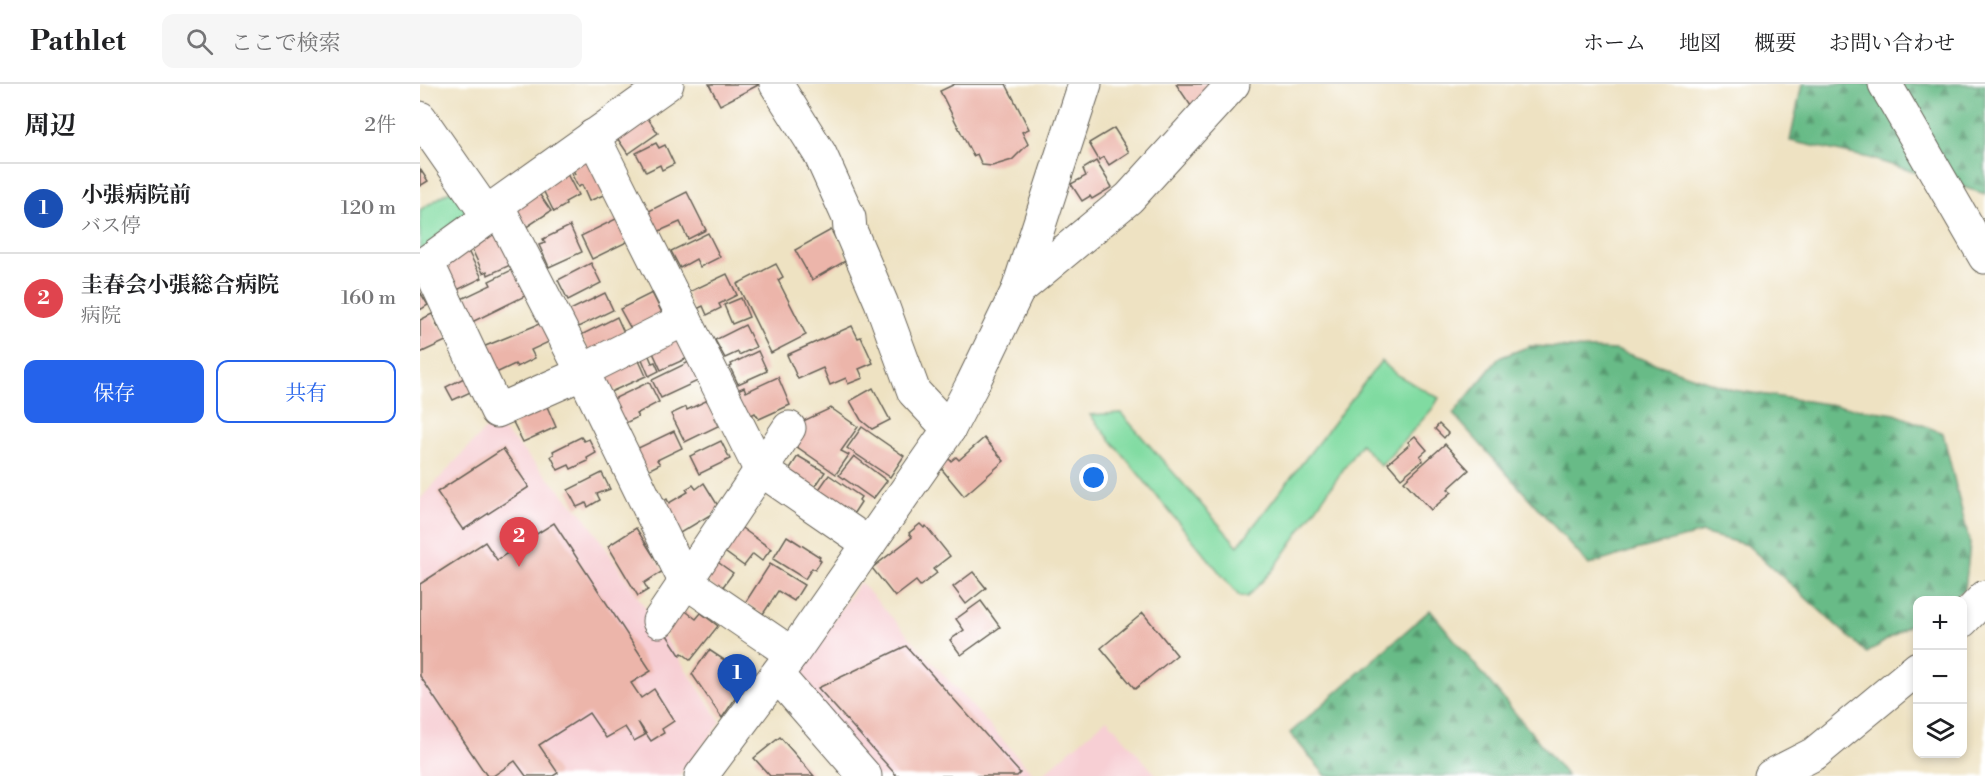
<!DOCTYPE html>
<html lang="ja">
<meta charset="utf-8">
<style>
:root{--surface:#fff;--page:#f6f6f6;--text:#202124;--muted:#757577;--line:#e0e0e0;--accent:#2563eb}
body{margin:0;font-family:"Libre Bodoni","Noto Serif JP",serif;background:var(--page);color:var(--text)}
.controls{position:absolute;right:18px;bottom:18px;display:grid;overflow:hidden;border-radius:12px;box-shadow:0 3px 9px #0003}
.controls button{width:54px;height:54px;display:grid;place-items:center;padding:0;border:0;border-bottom:2px solid var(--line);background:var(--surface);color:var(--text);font:30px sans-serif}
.you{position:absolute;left:674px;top:394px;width:21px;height:21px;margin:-15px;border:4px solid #fff;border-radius:50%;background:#1a73e8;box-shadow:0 0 0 9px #1a73e833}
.badge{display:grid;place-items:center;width:39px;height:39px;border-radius:50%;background:var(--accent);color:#fff;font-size:20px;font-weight:700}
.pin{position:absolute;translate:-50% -50px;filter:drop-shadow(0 2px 3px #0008)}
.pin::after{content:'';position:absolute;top:32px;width:21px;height:18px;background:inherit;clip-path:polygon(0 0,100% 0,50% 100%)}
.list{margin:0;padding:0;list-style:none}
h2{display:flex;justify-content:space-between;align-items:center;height:78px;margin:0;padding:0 24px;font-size:26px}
h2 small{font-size:20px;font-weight:400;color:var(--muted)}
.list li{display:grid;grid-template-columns:39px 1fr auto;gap:18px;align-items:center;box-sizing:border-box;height:90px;padding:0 24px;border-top:2px solid var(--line)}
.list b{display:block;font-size:22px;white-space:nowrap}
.list p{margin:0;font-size:20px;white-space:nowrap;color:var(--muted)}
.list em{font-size:20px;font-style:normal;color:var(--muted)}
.actions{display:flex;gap:12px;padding:18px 24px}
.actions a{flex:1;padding:14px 0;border:2px solid var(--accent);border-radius:12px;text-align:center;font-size:21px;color:var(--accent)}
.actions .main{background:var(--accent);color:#fff}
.icon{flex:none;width:33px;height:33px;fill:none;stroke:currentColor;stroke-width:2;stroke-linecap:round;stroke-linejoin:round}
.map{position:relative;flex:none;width:1565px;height:692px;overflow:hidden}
header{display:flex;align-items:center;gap:36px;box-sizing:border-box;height:84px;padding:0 30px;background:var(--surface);border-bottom:2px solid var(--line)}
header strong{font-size:28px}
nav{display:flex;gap:33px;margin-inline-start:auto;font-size:21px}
.search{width:420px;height:54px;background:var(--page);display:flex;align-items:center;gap:15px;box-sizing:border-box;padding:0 21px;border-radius:12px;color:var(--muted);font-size:22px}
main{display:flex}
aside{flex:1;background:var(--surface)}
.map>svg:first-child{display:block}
.built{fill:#f7cfd4}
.grass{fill:#80dba1;stroke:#4e7c5e;stroke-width:1.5}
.forest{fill:url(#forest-firs);stroke:#426c52;stroke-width:1.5}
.building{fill:#ecb5aa}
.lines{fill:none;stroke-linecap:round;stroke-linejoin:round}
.minor-casing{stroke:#666156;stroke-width:35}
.minor{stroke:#fff;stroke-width:33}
</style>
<header>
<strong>Pathlet</strong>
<div class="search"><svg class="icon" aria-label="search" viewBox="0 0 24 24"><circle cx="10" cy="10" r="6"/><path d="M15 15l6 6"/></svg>ここで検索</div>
<nav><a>ホーム</a><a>地図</a><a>概要</a><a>お問い合わせ</a></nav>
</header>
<main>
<aside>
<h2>周辺<small>2件</small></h2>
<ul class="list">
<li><span class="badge" style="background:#1a4fb4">1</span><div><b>小張病院前</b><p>バス停</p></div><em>120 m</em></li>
<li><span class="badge" style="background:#e0444e">2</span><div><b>圭春会小張総合病院</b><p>病院</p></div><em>160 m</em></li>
</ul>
<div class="actions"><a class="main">保存</a><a>共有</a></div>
</aside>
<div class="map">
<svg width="1565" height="692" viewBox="0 0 1565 692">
<defs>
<pattern id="forest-firs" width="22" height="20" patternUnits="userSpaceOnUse" patternTransform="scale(1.5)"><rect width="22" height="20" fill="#68bb87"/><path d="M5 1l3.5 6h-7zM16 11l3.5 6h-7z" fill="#55976e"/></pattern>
</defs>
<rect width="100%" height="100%" fill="#fff"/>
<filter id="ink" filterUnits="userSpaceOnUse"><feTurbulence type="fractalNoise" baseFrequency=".0167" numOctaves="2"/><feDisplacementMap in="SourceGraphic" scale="12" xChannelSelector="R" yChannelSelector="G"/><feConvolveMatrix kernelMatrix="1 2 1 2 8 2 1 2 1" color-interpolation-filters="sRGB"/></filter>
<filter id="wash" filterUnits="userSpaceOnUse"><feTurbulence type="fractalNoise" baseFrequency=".008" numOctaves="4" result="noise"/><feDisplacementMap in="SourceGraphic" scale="24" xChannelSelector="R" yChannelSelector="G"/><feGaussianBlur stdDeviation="1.35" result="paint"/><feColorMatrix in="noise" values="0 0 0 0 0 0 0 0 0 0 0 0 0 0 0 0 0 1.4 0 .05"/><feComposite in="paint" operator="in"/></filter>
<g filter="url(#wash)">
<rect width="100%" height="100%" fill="#eee2c2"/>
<g class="built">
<polygon points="74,336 166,434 301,638 259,692 0,692 0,415"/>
<polygon points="440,498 615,692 455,692 371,596"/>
<polygon points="687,635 737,692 621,692 654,663"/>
</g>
<g class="grass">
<polygon points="39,101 54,122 0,174 0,126"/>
<polygon points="961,277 977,291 1019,314 1013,324 961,382 941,360 853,486 827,513 819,512 670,331 701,329 818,462"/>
</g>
<g class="forest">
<polygon points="1382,0 1565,0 1565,110 1449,74 1370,57"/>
<polygon points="1110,262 1196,266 1313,306 1475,330 1523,349 1550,460 1545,506 1528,516 1498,516 1497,536 1447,569 1327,461 1282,449 1216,466 1169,481 1033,330 1079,274"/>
<polygon points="1010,526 1147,692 906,692 870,649"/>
</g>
<g id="blocks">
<g class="building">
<polygon points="289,0 340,0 300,21"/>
<polygon points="535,0 586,0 609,45 602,48 608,60 592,76 572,82 562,81 557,70 553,72 520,7"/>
<polygon points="756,0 804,0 771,22"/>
<polygon points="223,27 238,49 208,70 193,48"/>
<polygon points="694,44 709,68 689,81 684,73 679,76 669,59"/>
<polygon points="236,59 239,64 245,61 254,80 242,86 240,81 226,88 216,69"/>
<polygon points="169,71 186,110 169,117 162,101 158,103 152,91 155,90 150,79"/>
<polygon points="676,77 692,103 672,115 670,112 662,117 651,100 666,92 663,85"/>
<polygon points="0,85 8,97 0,102"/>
<polygon points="146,88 158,111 145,118 146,121 134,128 120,100"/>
<polygon points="118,108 131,127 105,144 92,125"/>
<polygon points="267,108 286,146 268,155 260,138 235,149 225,129"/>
<polygon points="202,132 213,155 172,175 161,152"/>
<polygon points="150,142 162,168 129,183 119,161 125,159 123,155"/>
<polygon points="77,146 97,178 68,191 67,187 63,189 49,159"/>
<polygon points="411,146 427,176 392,196 375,166"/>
<polygon points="288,149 300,173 280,183 276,175 260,184 251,167"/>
<polygon points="48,167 62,194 35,207 21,180"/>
<polygon points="171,179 181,199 148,216 138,196"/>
<polygon points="356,180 363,193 358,196 386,251 351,269 317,200"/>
<polygon points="98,183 111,209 46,241 35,218 71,201 69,197"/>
<polygon points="307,190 317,211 299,220 301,224 287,231 283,222 275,226 267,209"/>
<polygon points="0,208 8,221 0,226"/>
<polygon points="185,209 193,226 154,245 146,228"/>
<polygon points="232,209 242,229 211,245 200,225"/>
<polygon points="321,214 329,233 312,240 304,221"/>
<polygon points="12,230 18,243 21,242 28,256 0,269 0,236"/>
<polygon points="197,233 205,251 170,270 161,251"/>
<polygon points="124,238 133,256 111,266 115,274 97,283 95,280 76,289 63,263"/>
<polygon points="325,241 336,263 319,271 318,268 305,274 295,256"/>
<polygon points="432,242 438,254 441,253 453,279 439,285 443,294 428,300 426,294 410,301 403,284 378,295 367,271"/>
<polygon points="254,251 270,273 241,286 230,262"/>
<polygon points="226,265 232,279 235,278 239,287 229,292 219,268"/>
<polygon points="338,267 347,287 318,300 310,283 312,282 311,280"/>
<polygon points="216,270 226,292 186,310 176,289"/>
<polygon points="271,277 280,296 241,314 232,296"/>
<polygon points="48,292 55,306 33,316 26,303"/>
<polygon points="358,293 370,321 339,335 335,329 325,334 313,308 324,303 326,308"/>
<polygon points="229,298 239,318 216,330 218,333 199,342 187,318"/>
<polygon points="453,304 470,336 452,345 441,336 430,317"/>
<polygon points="290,315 299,332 294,334 298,342 265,358 251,330 266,323 267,326"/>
<polygon points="125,318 136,343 103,358 91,334"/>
<polygon points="411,324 438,343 421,367 429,371 416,390 370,358 381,338"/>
<polygon points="1019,340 1028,349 1024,354 1015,345"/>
<polygon points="442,343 484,372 470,393 427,364"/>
<polygon points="254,347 262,364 237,376 240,380 226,387 214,366"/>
<polygon points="995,352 1007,366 1000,372 1003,376 981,394 968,379 990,360 988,358"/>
<polygon points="161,353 164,357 169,355 176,369 167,374 168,377 151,385 149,381 138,386 131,372 134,370 133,367"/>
<polygon points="564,354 584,377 544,412 520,383 529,375 531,377 536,373 539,376"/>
<polygon points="301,357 310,375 279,390 270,372"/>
<polygon points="1025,360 1049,386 1028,405 1032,408 1011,426 984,397"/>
<polygon points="83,365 109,403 43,446 17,408"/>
<polygon points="378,372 405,388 393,406 367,389"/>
<polygon points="434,372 467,397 453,415 419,391"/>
<polygon points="182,389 190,405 177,410 180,416 168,423 166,419 157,423 148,406"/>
<polygon points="409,391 441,413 439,416 441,418 430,435 395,411"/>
<polygon points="284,399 300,425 255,452 237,421 247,415 249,419 268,408 266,405 273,401 276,405"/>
<polygon points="134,439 231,587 211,599 221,614 234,605 254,637 242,645 244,649 231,657 218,638 225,651 214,657 205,643 186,654 169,629 119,661 138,689 133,692 106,692 95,677 73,692 67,692 0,592 0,500 65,458 77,476 92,466 82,452 86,449 96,463"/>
<polygon points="500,440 504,444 506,442 530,472 513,485 517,489 500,502 496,497 475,513 452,484 492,453 489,449"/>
<polygon points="319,442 351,465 342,477 333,470 324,482 302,466"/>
<polygon points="216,444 243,487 224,499 228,506 218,512 188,462"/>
<polygon points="367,452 400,473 399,475 401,477 395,486 392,484 385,495 353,475"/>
<polygon points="292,474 313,489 299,508 280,490"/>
<polygon points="350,480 384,501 374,517 358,507 343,530 325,519"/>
<polygon points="553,488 566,504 546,520 533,503"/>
<polygon points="561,517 580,543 541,571 530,556 544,546 536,535"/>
<polygon points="263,525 276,535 281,529 298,542 271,576 262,569 260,571 245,548"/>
<polygon points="723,529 757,571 715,605 681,564"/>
<polygon points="486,562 600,689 597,692 477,692 398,604"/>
<polygon points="289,566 330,593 302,634 272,590"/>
<polygon points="360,653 394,692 350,692 334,674"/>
</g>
</g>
</g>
<g filter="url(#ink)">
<use href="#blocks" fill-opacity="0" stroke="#666156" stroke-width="1.5"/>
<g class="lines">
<g class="minor-casing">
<g id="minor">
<polyline points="356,0 400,70 429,134 430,146 461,218 494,308 529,345"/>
<polyline points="1465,0 1565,173"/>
<polyline points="0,34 69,133"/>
<polyline points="173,52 340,385 449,460"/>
<polyline points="77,121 162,287 265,497 372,570"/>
<polyline points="7,178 77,327 163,289"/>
<polyline points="0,183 69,133 77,121 247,0"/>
<polyline points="598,206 709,114 813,0"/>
<polyline points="162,287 265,235"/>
<polyline points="239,537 369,344"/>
<polyline points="1542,537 1565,513"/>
<polyline points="357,591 445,692"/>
<polyline points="281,692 372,570 529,345 552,301 598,206 665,0"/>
<polyline points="1351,692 1394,670 1498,584"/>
</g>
</g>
<use href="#minor" class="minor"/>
</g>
</g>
</svg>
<div class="controls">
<button>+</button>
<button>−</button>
<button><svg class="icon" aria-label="layers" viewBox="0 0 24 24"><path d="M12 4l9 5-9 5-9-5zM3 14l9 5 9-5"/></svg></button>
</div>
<div class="you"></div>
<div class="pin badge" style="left:317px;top:620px;background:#1a4fb4">1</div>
<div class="pin badge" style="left:99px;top:483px;background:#e0444e">2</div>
</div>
</main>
